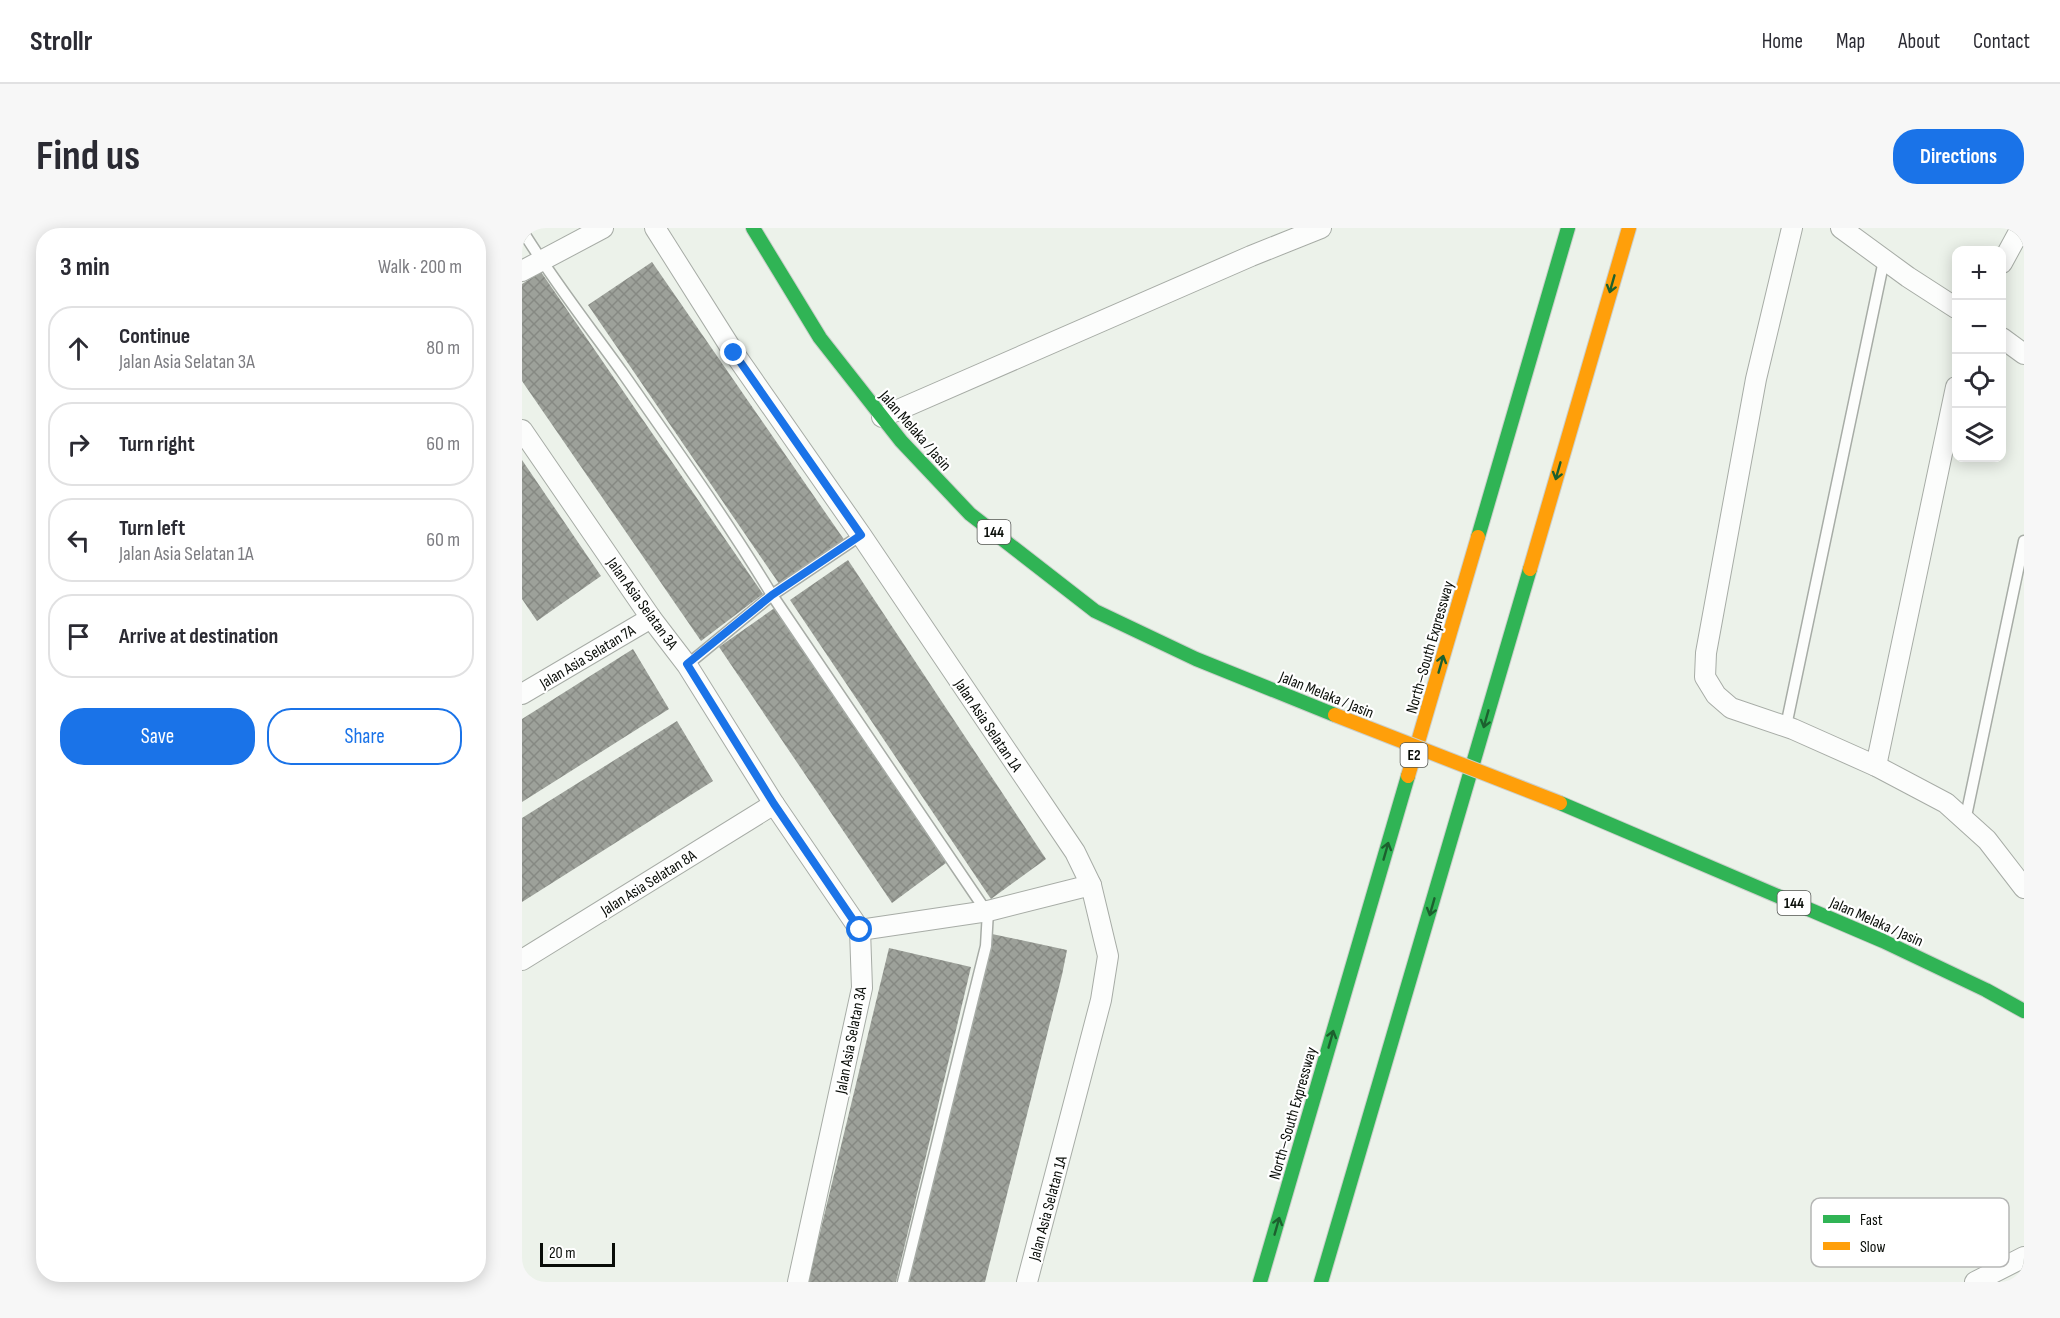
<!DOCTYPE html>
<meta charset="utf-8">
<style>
:root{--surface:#fff;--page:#f7f7f7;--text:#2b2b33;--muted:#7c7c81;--line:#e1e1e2;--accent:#1a73e8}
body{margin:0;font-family:"Sofia Sans Condensed",sans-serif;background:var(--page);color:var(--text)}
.controls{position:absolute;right:18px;top:18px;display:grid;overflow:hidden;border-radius:12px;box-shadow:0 3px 15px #0003}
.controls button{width:54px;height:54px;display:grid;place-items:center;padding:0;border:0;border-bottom:2px solid var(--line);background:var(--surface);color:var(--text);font:30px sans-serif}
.scale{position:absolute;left:18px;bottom:15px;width:75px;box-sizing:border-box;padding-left:6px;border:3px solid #090d08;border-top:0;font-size:16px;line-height:21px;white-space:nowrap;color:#090d08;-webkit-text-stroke:4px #fff;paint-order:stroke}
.stop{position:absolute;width:18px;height:18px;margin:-14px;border:4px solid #1a73e8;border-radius:50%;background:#fff}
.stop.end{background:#1a73e8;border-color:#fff;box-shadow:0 2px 6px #0008}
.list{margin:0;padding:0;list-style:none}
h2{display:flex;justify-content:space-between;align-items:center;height:78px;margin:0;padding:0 24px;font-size:26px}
h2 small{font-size:20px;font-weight:400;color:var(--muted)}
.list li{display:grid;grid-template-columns:39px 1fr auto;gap:18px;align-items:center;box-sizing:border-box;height:84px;margin:0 12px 12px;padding:0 12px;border:2px solid var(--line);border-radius:24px}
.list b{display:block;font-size:22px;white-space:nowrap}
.list p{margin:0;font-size:20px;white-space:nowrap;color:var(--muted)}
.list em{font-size:20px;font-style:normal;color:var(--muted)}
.actions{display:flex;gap:12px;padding:18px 24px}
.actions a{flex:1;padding:14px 0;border:2px solid var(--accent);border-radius:24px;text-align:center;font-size:21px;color:var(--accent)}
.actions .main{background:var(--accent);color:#fff}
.icon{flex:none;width:33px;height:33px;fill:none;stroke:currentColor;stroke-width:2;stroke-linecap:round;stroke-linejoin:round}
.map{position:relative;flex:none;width:1502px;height:1054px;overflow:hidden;border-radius:24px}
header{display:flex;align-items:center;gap:36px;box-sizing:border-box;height:84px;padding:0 30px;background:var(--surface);border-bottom:2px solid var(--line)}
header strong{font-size:28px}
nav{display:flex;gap:33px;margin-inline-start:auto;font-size:21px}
.intro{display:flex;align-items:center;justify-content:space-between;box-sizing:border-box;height:144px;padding:0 36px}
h1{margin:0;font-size:42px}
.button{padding:15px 27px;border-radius:24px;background:var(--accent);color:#fff;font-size:21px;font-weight:700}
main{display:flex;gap:36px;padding:0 36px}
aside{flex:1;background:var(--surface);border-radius:24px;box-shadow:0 3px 15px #0003}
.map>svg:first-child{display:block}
.building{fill:url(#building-cross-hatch)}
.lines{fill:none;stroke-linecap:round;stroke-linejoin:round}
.lane-casing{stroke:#a7aca6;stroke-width:13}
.street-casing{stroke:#a7aca6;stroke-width:22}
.fast-casing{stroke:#cbcfcb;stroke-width:16}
.slow-casing{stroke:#cbcfcb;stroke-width:16}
.lane{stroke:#fcfdfc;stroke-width:10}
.street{stroke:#fcfdfc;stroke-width:20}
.fast{stroke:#30b455;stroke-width:14}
.slow{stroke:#ff9f0a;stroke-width:14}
.slow-bridge-casing{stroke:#cbcfcb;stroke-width:16;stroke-linecap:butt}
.slow-bridge{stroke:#ff9f0a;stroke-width:14}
.oneway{stroke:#1c602e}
.route{stroke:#1a73e8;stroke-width:8}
.labels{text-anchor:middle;stroke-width:4.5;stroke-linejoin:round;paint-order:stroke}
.shield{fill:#fff;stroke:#535652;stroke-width:1.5}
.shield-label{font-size:15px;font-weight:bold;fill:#090d08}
.street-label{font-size:16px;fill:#090d08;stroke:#fff}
.key{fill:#fff;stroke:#b5b6b5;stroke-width:1.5}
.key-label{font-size:16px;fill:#090d08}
</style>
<header>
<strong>Strollr</strong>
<nav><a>Home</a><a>Map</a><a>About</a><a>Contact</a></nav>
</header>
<div class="intro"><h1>Find us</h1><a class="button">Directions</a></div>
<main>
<aside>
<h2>3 min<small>Walk · 200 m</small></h2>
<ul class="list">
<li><svg class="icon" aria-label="ahead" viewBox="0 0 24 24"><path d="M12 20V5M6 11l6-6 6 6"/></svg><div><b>Continue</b><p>Jalan Asia Selatan 3A</p></div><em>80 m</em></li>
<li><svg class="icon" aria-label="right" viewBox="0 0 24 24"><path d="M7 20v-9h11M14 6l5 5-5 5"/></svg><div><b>Turn right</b></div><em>60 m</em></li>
<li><svg class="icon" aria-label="left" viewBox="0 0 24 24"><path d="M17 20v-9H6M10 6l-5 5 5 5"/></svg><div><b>Turn left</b><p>Jalan Asia Selatan 1A</p></div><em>60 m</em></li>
<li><svg class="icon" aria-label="arrive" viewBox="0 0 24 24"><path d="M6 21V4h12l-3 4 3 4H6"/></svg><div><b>Arrive at destination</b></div></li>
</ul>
<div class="actions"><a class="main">Save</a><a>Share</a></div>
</aside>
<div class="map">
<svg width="1502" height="1054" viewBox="0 0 1502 1054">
<defs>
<pattern id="building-cross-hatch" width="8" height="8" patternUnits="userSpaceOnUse" patternTransform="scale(1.5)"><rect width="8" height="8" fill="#9da19a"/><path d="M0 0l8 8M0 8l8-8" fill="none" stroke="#868983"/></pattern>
</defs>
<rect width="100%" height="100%" fill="#ecf2ea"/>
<g class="building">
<polygon points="130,34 323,313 260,360 66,77"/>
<polygon points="19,44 241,366 179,413 0,153 0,56"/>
<polygon points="0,232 79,348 15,393 0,371"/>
<polygon points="326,332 524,631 469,671 268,372"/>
<polygon points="254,379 424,635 370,675 197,419"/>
<polygon points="111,421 147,481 0,574 0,491"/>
<polygon points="155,493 191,553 0,674 0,590"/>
<polygon points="470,706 545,722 540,747 463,1054 384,1054"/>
<polygon points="367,720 449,739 374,1054 286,1054"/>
</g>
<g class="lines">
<g class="lane-casing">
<g id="lane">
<path d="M0,2C30,51 66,97 100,144C151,217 204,291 250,367L462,680L466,683L464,718L381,1054"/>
<polyline points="165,437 250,367 339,307"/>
<polyline points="1264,498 1362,32"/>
<polyline points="1443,593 1502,313"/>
</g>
</g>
<g class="street-casing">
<g id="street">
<polyline points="133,0 212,125 339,307 553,624 569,657 586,728 579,772 505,1054"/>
<polyline points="1270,0 1234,151 1184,425 1183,449 1194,467 1209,480 1271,501 1354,538 1424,575 1465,612 1502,660"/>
<polyline points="1319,0 1386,49 1434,80"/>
<polyline points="1480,35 1499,0"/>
<polyline points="0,43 81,0"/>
<polyline points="1480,110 1502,126"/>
<polyline points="360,189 729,28 799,0"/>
<polyline points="0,202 129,390 165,437 252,576 338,702 340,760 276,1054"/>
<polyline points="0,466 129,390"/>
<polyline points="1354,538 1434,159"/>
<polyline points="338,702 466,683 569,657"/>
<polyline points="0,732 252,576"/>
<polyline points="1453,1054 1502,1029"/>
</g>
</g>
<g class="fast-casing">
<g id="fast">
<polyline points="231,0 298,110 379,213 448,286 573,383 674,431 813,487"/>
<polyline points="956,309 1046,0"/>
<polyline points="1038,575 1361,713 1464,762 1502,783"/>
<polyline points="738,1054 886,548"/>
<polyline points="799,1054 1008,341"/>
</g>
</g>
<g class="slow-casing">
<g id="slow">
<polyline points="1008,341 1107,0"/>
<polyline points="886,548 956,309"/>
</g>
</g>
<use href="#lane" class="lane"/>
<use href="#street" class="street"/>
<use href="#fast" class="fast"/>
<use href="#slow" class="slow"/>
<g class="slow-bridge-casing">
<polyline id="slow-bridge" points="813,487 1038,575"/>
</g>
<use href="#slow-bridge" class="slow-bridge"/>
</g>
<defs><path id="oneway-shaft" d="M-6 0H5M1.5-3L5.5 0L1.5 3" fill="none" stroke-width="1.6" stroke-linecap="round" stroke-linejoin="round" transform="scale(1.5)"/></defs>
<g class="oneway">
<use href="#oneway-shaft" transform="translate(1090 56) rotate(106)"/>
<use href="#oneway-shaft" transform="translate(1036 243) rotate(106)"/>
<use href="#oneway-shaft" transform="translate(919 436) rotate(-74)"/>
<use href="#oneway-shaft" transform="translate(964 491) rotate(106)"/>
<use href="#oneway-shaft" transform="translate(864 623) rotate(-74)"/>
<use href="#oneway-shaft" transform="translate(910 679) rotate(106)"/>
<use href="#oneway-shaft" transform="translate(809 811) rotate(-74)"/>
<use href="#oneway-shaft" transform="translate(755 998) rotate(-74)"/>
</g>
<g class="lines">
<polyline class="route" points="212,125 339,307 250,367 165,436 252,576 338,702"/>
</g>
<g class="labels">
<g class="shield">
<rect x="455.5" y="292" width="33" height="24" rx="4.5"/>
<rect x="878.5" y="515" width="27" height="24" rx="4.5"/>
<rect x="1255.5" y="663" width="33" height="24" rx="4.5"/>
</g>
<g class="shield-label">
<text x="472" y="309">144</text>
<text x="892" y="532">E2</text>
<text x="1272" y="680">144</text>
</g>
<g class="street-label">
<text transform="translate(394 202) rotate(49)" y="6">Jalan Melaka / Jasin</text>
<text transform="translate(121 375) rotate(54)" y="6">Jalan Asia Selatan 3A</text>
<text transform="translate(907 419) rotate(-74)" y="6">North–South Expressway</text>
<text transform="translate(65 428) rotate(-31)" y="6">Jalan Asia Selatan 7A</text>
<text transform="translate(805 466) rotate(22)" y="6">Jalan Melaka / Jasin</text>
<text transform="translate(467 497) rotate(56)" y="6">Jalan Asia Selatan 1A</text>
<text transform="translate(126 654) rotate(-32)" y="6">Jalan Asia Selatan 8A</text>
<text transform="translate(1355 693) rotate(24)" y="6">Jalan Melaka / Jasin</text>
<text transform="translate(328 812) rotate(-79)" y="6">Jalan Asia Selatan 3A</text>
<text transform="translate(770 885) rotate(-74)" y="6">North–South Expressway</text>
<text transform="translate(525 980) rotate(-75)" y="6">Jalan Asia Selatan 1A</text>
</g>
</g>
<rect x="1289" y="970" width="198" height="69" rx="9" class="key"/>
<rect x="1301" y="987" width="27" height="8" fill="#30b455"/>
<rect x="1301" y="1014" width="27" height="8" fill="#ff9f0a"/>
<g class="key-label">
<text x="1338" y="997">Fast</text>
<text x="1338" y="1024">Slow</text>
</g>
</svg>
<div class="controls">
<button>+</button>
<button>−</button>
<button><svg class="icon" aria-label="locate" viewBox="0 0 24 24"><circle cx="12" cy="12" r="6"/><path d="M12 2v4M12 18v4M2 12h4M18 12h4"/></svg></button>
<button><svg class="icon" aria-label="layers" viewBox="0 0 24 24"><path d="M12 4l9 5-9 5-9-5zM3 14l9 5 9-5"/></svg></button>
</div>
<div class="scale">20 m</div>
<div class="stop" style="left:338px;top:702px"></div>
<div class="stop end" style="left:212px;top:125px"></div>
</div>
</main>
